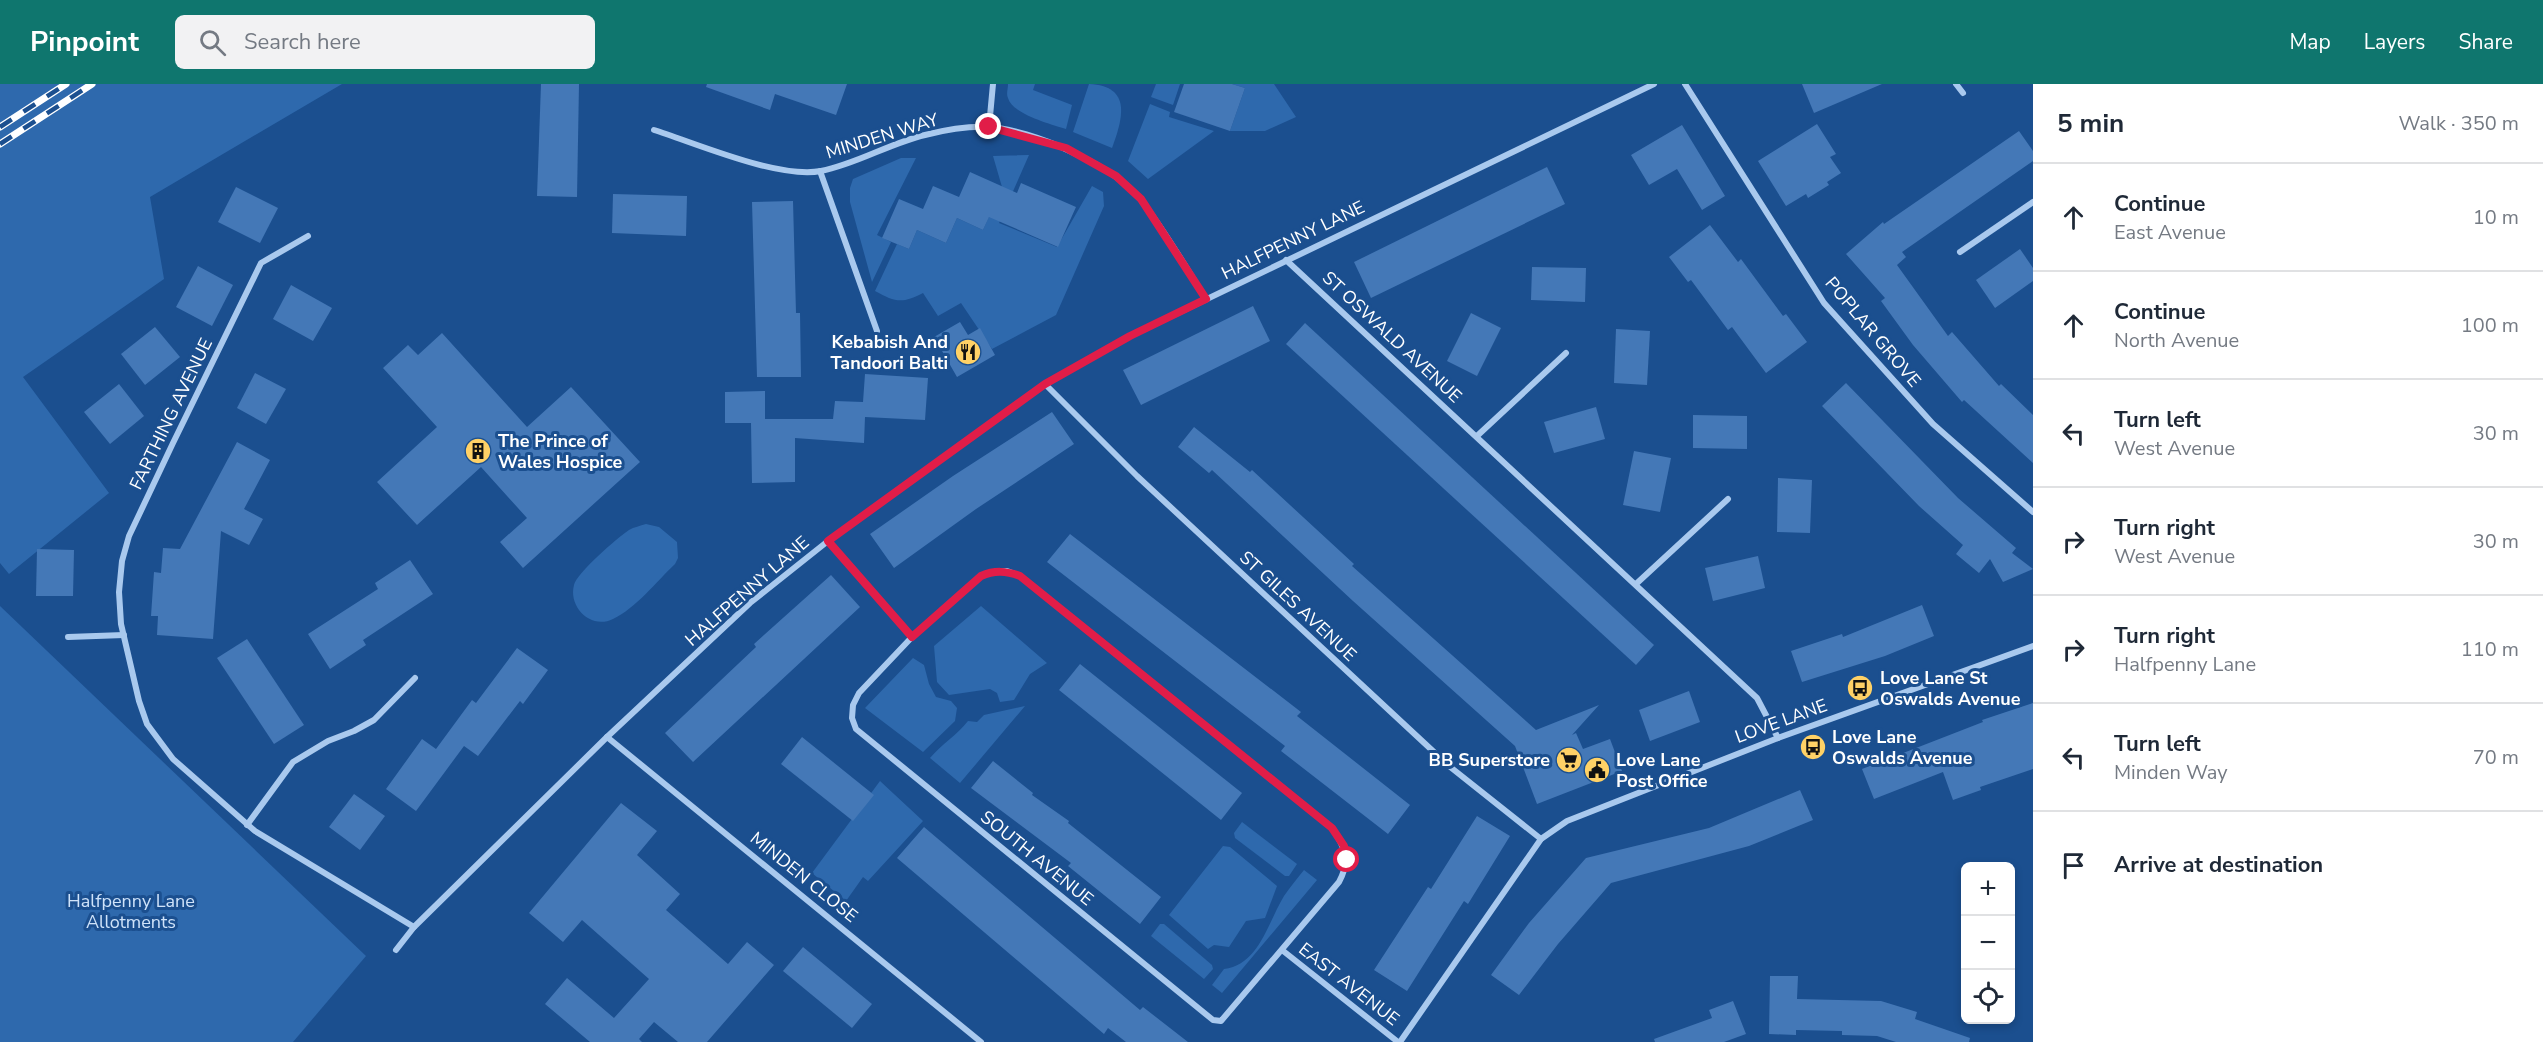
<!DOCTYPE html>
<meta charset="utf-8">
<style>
:root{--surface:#fff;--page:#f2f2f3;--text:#1f2937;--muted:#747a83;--line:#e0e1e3;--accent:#0f766e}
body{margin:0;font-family:"Nunito Sans",sans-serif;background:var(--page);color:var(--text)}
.controls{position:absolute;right:18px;bottom:18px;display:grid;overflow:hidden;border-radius:9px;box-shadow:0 3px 9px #0003}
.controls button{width:54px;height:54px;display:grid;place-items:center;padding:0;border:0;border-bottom:2px solid var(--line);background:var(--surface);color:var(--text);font:30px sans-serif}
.stop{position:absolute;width:18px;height:18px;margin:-14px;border:4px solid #e11d48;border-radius:50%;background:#fff}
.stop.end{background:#e11d48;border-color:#fff;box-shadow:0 2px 6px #0008}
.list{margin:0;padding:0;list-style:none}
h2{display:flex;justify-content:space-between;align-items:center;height:78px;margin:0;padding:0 24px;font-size:26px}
h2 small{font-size:20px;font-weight:400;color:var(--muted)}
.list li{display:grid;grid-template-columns:39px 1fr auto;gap:18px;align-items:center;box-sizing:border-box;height:108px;padding:0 24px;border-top:2px solid var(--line)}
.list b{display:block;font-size:22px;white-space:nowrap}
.list p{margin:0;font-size:20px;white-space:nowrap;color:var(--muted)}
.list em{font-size:20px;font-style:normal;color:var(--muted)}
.icon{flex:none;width:33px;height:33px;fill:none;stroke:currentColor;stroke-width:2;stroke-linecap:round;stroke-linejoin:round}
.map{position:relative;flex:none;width:2033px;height:958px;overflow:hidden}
header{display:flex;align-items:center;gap:36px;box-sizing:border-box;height:84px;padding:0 30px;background:var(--accent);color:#fff}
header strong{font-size:28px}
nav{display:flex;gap:33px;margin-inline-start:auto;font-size:21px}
.search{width:420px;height:54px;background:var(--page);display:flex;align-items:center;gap:15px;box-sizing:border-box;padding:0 21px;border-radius:9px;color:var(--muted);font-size:22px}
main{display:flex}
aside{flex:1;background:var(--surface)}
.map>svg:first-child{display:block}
.green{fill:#2e69ad}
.building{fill:#4478b7}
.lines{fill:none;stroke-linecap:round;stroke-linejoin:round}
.street{stroke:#a9c9ee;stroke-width:6}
.rail-casing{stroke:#fff;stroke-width:7}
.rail{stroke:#1b4f8f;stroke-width:4.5;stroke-dasharray:14;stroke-linecap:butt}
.route{stroke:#e11d48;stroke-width:8}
.labels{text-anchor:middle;stroke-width:6;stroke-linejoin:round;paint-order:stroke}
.street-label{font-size:18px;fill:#fff;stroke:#1b4f8f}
.poi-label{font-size:18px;font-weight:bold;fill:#fff;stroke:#1b4f8f;text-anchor:start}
.park-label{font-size:18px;fill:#cfe3fa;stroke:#1b4f8f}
</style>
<header>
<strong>Pinpoint</strong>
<div class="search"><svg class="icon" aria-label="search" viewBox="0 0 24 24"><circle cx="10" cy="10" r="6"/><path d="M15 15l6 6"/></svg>Search here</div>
<nav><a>Map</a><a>Layers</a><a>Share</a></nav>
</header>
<main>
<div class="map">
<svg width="2033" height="958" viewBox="0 0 2033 958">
<rect width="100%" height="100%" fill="#1b4f8f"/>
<g class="green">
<polygon points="0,0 342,0 150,113 164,195 23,293 109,409 9,490 0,479"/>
<path d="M1008,0H1035L1033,6L1072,21L1066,45C1051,40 1012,30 1008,14C1006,10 1008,5 1008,0Z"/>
<path d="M1089,0C1132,2 1123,34 1112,64L1073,48Z"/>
<polygon points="1156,0 1180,0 1173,21 1151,13"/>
<polygon points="1232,0 1274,0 1296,33 1265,47 1230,47 1245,4"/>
<polygon points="1150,20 1170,28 1169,33 1214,47 1148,95 1128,77"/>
<path d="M1029,71L999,139L1057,163L1092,102L1103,108L1104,122L1056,231L992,265L961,219L938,232L923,209C902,220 895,218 875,207L897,160L909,165L917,146L946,159L957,134L983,146L1002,103L993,72Z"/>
<polygon points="901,74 916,74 877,151 891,158 872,198 850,118 850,104 853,95"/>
<path d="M646,440L659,443L677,458L678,474L675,480C656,498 636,524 613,535C591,546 568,523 574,501C576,490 618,453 629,446C634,443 640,442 646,440Z"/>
<polygon points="0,522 366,872 293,958 0,958"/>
<polygon points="981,522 1047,579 1030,590 1014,616 1000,618 997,609 990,605 949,611 937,598 934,562"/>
<polygon points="913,574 924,581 929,600 936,613 951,617 957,624 955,637 923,668 865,624"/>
<path d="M1025,622L960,699L930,674C942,660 957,651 968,637L977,638L984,631Z"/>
<polygon points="880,697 923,737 868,797 863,793 846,817 812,789"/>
<polygon points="1242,738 1297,780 1289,792 1285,792 1235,754 1234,749"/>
<polygon points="1223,762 1230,763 1277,802 1265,834 1246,837 1229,863 1214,861 1208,865 1169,831"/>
<path d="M1304,786L1317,796L1222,909L1212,901L1224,885C1259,881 1268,838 1284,812C1290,803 1297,795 1304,786Z"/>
<polygon points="1160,840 1164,840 1212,881 1213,885 1204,895 1151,852"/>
</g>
<g class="building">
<polygon points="541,0 579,0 577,113 537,112"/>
<polygon points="707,0 847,0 836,31 775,10 770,26 706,3"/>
<polygon points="1184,0 1232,0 1245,4 1230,47 1174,28"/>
<polygon points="1802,0 1882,0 1814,29"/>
<polygon points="1817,40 1836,70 1830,73 1841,89 1827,98 1829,101 1808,114 1806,110 1786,122 1758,77"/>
<polygon points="1682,41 1725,112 1702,126 1677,85 1649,101 1631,71"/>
<polygon points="2019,47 2033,67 2033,77 1902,168 1906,173 1897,181 1948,252 1952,248 1999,302 2001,300 2033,331 2033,379 1964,316 1962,318 1913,261 1881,217 1885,214 1846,170 1883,138 1884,140"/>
<polygon points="1547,83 1565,120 1371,214 1354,178"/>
<polygon points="970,88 1017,109 1021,99 1076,123 1058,163 989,133 983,146 957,134 946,159 917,146 909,165 882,154 899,115 923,125 933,102 959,113"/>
<polygon points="236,103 278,124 260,159 218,138"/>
<polygon points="613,110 687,112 686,152 612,149"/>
<polygon points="793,117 796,229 800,229 801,293 757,293 752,118"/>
<polygon points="1710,141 1738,178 1741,175 1783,232 1786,230 1807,258 1766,289 1732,243 1728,246 1691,196 1688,198 1669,173"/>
<polygon points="2020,165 2033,184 2033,197 1995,224 1976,196"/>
<polygon points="198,182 233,201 212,242 176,223"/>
<polygon points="1532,183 1586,184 1585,218 1531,216"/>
<polygon points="291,201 332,224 313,257 273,235"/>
<polygon points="1253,222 1270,257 1141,321 1123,286"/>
<polygon points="1471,229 1501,244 1477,292 1447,277"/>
<polygon points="960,238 968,251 980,244 995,271 957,293 934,253"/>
<polygon points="1305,239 1654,561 1636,581 1286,260"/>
<polygon points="155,243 180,273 145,301 121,270"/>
<polygon points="1616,245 1650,247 1647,301 1614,299"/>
<polygon points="442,249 527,343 571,303 640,378 523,484 500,458 527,434 481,383 417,441 377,398 437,343 383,284 408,261 418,271"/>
<polygon points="255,289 286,305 266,340 237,324"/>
<polygon points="865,290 928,294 925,336 865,333 864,359 795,354 795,398 752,399 751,339 725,339 725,308 765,307 765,335 833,335 835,317 863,318"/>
<polygon points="1846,299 1958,414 2016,464 2012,469 2033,485 2003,498 1990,475 1979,489 1956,470 1963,461 1919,422 1822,322"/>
<polygon points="119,300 144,332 110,360 84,328"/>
<polygon points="1596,323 1605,355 1554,369 1544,338"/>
<polygon points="1052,328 1074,360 976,425 894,484 870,450 953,392"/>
<polygon points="1693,331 1747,332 1747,365 1693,364"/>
<polygon points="1194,343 1250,388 1252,386 1354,480 1352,482 1536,646 1599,621 1572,651 1576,649 1583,665 1610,655 1622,687 1537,720 1515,662 1353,517 1212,386 1209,389 1178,363"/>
<polygon points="237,358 270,376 244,425 263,435 249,461 221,447 213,555 157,551 158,532 151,532 154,488 161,489 163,464 180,465"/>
<polygon points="1634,367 1671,374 1660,428 1623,421"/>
<polygon points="1778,394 1812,396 1810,449 1777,448"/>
<polygon points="1070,450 1301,628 1297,632 1410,721 1388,750 1281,667 1285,662 1047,478"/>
<polygon points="37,465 74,466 73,512 36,512"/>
<polygon points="1758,472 1765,504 1713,517 1705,484"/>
<polygon points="410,476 433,510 363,556 366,561 330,585 308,550 378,505 375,499"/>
<polygon points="831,491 860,523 693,678 665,649 756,563 754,560"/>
<polygon points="1922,521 1934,552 1885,572 1802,598 1791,567 1842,550 1843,553"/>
<polygon points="247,555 304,641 274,660 217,574"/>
<polygon points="517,564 548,586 523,620 520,617 478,672 464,662 416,727 386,705 422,655 436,665 472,616 476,619"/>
<polygon points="1080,580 1242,709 1221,736 1059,606"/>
<polygon points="1689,607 1700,638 1650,657 1639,626"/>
<polygon points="2033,619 2033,685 1980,703 1981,706 1953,716 1943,688 1874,715 1862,685 1983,638 1982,636"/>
<polygon points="802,653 874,711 853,737 781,680"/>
<polygon points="993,677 1033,709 1032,711 1069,737 1068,739 1161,813 1140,840 1068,782 1071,779 971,704"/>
<polygon points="1800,706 1813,736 1749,762 1611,799 1558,860 1519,911 1491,891 1529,839 1586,774 1709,744"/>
<polygon points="354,710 385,732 360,766 329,743"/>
<polygon points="621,719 657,747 637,771 680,810 666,826 728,880 747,858 774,881 707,958 678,958 654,938 639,955 642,958 590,958 545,920 567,894 614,934 649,895 582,836 563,858 529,829"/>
<polygon points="1477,732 1510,752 1468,820 1464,817 1407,907 1374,886 1428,803 1431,805"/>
<polygon points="924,743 1140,926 1143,923 1188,958 1126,958 1108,944 1104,950 897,774"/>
<polygon points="803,863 872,920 852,944 783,887"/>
<polygon points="1770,892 1798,892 1797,915 1881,917 1917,928 1915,935 1970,954 1969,958 1896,958 1877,952 1842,951 1842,947 1796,946 1796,951 1769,950"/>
<polygon points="1733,917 1746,950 1724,958 1655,958 1654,955 1712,934 1709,926"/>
</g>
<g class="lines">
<g class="street">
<polyline points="1685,0 1824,219 1933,340 2033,428"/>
<polyline points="1956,0 1963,9"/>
<polyline points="989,43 993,0"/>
<path d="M654,46C698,60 778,95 821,87C857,80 890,59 925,51C945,46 967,42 988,43C1031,45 1115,82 1141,116C1165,147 1185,182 1206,215"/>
<polyline points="820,87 877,247"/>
<polyline points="308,152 261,179 173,359 129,452 122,477 119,508 121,540 139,617 147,640 173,675 255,747 414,843"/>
<polyline points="1960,168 2033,118"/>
<polyline points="1286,176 1757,614 1778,654"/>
<polyline points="1045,300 1137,392 1449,682 1541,755"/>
<polyline points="1477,352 1566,269"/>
<polyline points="828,457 912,553"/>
<path d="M1007,487L1020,492L1332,744C1345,763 1351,776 1339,798L1221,937L1213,936L856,645L852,634L853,621L859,609L912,553L981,492L988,489Z"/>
<polyline points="1636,500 1728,415"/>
<polyline points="68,553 124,551"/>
<polyline points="607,653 981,958"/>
<polyline points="247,741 293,678 328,657 354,647 374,636 415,594"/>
<polyline points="396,866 414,843 607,653 750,519 828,457 1045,300 1130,252 1654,0"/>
<polyline points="1282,866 1398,958"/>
<polyline points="1400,958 1541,755 1567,737 1778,654 2033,562"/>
</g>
<g class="rail-casing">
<g id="rail">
<polyline points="0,43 66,0"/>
<polyline points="0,60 92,0"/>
</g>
</g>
<use href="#rail" class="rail"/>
</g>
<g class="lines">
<path class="route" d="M989,43L1066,64L1116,92L1141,115L1206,215L1130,252L1045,300L828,457L912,553L981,492C995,486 1006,487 1020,492L1332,744L1344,762L1347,776"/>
</g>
<defs>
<g id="restaurant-disc" transform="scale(1.35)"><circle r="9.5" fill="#ffd166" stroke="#1b4f8f"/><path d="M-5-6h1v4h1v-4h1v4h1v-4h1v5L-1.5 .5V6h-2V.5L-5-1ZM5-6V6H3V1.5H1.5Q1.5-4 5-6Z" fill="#111"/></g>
<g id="building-disc" transform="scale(1.35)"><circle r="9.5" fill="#ffd166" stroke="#1b4f8f"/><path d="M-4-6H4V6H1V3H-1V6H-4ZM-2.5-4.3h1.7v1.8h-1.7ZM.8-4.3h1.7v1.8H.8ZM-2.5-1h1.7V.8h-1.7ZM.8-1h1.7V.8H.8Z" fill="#111"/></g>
<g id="bus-disc" transform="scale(1.35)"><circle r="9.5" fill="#ffd166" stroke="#1b4f8f"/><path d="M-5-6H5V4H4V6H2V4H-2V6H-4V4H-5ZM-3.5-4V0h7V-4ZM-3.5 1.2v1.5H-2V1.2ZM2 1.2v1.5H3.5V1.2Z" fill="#111"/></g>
<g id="supermarket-disc" transform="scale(1.35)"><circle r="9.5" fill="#ffd166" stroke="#1b4f8f"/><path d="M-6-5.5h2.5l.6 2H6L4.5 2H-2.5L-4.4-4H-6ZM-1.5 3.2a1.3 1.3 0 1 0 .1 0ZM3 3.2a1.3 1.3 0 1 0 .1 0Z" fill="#111"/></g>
<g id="civic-disc" transform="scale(1.35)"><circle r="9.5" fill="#ffd166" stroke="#1b4f8f"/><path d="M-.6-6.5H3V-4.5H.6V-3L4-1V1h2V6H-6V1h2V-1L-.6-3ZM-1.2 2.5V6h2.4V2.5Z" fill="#111"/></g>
</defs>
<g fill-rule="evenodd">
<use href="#restaurant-disc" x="968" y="268"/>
<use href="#building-disc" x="478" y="367"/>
<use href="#bus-disc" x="1860" y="604"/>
<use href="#bus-disc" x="1813" y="663"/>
<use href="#supermarket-disc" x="1569" y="676"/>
<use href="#civic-disc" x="1597" y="686"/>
</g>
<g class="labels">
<g class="street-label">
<text transform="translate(882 52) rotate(-17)" y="6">MINDEN WAY</text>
<text transform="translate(1293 156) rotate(-26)" y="6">HALFPENNY LANE</text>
<text transform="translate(1873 248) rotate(50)" y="6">POPLAR GROVE</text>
<text transform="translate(1392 253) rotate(43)" y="6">ST OSWALD AVENUE</text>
<text transform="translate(171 330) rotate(-64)" y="6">FARTHING AVENUE</text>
<text transform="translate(747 507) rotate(-41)" y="6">HALFPENNY LANE</text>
<text transform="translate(1298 522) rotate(43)" y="6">ST GILES AVENUE</text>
<text transform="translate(1781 637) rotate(-20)" y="6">LOVE LANE</text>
<text transform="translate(1037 774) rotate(39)" y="6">SOUTH AVENUE</text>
<text transform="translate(804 793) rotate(39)" y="6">MINDEN CLOSE</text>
<text transform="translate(1349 900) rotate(38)" y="6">EAST AVENUE</text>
</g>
<g class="poi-label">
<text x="948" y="264" text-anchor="end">Kebabish And<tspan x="948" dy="21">Tandoori Balti</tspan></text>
<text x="498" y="363">The Prince of<tspan x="498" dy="21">Wales Hospice</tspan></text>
<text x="1880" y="600">Love Lane St<tspan x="1880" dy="21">Oswalds Avenue</tspan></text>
<text x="1832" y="659">Love Lane<tspan x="1832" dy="21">Oswalds Avenue</tspan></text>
<text x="1550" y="682" text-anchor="end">BB Superstore</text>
<text x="1616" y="682">Love Lane<tspan x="1616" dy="21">Post Office</tspan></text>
</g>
<g class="park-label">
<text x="131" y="823">Halfpenny Lane<tspan x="131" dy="21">Allotments</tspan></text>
</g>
</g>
</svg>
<div class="controls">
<button>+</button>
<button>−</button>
<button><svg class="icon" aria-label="locate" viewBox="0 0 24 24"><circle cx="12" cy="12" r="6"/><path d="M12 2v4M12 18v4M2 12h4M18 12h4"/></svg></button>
</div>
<div class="stop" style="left:1347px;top:776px"></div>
<div class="stop end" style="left:989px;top:43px"></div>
</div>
<aside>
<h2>5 min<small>Walk · 350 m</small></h2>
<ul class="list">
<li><svg class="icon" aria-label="ahead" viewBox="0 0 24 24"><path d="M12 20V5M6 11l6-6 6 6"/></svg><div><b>Continue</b><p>East Avenue</p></div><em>10 m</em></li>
<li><svg class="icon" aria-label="ahead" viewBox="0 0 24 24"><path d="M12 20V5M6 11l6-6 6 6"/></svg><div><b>Continue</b><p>North Avenue</p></div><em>100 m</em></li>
<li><svg class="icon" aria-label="left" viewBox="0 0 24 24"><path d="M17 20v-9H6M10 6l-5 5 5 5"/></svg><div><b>Turn left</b><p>West Avenue</p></div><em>30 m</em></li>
<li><svg class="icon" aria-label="right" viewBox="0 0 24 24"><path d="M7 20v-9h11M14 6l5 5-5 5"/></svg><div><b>Turn right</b><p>West Avenue</p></div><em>30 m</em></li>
<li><svg class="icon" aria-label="right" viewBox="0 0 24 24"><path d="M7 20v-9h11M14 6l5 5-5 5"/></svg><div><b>Turn right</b><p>Halfpenny Lane</p></div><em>110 m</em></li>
<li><svg class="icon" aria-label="left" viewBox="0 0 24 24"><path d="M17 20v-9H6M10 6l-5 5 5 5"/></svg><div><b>Turn left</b><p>Minden Way</p></div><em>70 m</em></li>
<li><svg class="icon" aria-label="arrive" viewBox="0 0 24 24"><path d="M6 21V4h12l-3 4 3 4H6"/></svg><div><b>Arrive at destination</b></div></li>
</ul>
</aside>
</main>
